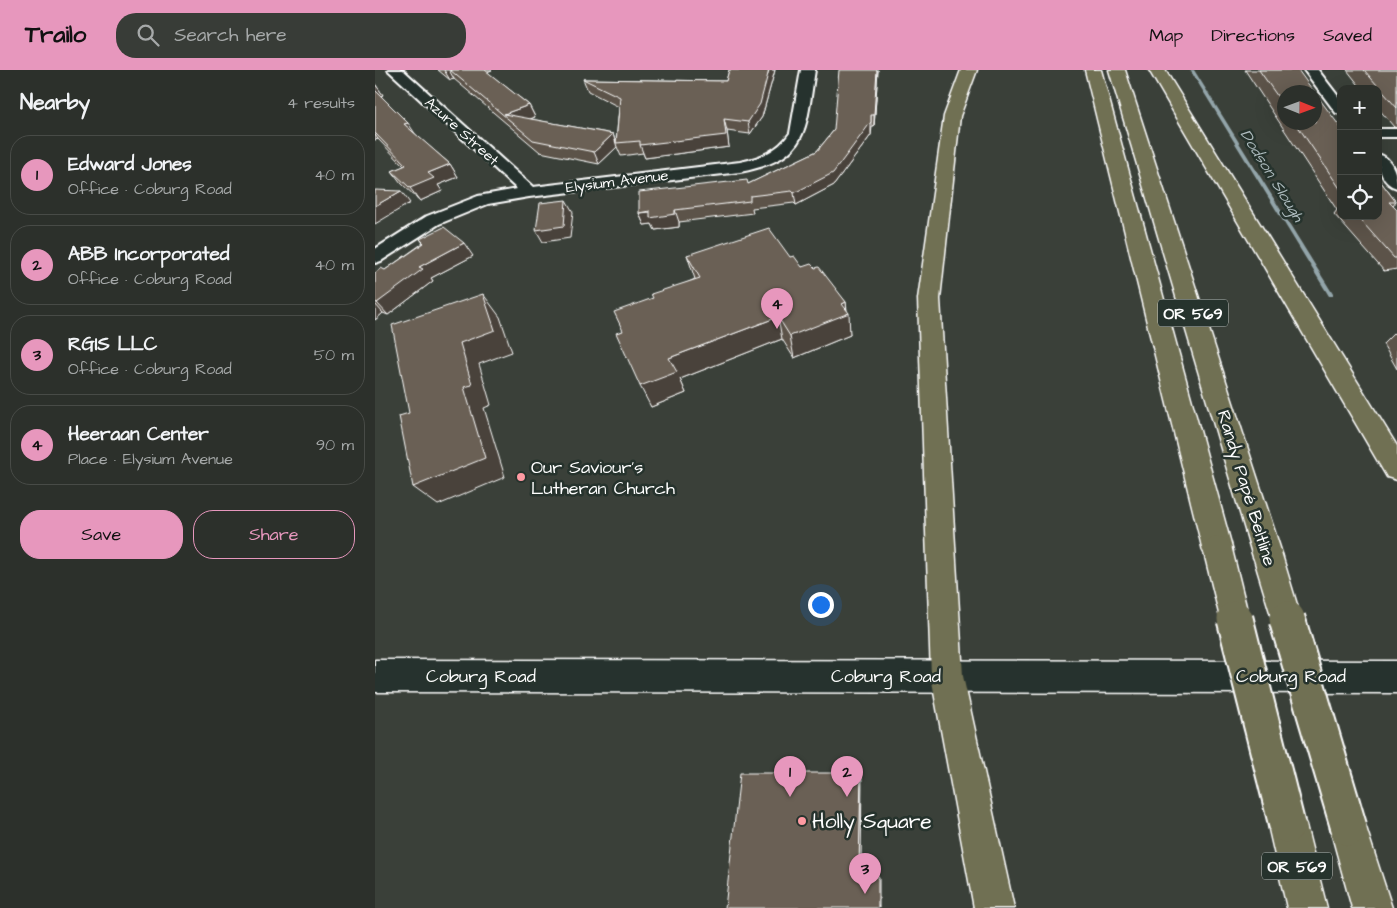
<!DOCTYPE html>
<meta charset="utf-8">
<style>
:root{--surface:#2c302b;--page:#383c37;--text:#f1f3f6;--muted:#a6a9a9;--line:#484b47;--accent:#e797bd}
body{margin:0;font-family:"Architects Daughter",sans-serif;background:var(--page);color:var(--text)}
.controls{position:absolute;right:15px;top:15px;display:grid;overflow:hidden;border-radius:10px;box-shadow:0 5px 20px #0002}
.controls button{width:45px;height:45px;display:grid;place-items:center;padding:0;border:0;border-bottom:1px solid var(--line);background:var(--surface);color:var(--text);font:25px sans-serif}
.compass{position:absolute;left:902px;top:15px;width:45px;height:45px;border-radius:50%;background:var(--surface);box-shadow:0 5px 20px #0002;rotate:91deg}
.you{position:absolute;left:445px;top:534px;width:18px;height:18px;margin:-12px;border:4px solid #fff;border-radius:50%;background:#1a73e8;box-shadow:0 0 0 8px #1a73e833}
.badge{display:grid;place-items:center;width:32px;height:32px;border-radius:50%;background:var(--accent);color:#111;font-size:16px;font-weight:700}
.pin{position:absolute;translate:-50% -41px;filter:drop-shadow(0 1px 2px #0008)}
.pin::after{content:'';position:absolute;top:26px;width:18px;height:15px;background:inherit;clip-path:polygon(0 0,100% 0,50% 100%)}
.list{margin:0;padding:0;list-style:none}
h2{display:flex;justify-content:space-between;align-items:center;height:65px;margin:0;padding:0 20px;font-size:21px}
h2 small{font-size:16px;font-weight:400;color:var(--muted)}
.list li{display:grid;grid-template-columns:32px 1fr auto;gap:15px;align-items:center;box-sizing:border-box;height:80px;margin:0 10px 10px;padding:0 10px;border:1px solid var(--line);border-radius:20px}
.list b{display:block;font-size:19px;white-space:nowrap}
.list p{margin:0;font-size:16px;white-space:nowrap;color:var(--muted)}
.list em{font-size:16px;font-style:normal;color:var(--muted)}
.actions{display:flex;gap:10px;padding:15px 20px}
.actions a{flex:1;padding:11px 0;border:1px solid var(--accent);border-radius:20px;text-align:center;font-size:18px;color:var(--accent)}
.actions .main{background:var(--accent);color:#111}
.icon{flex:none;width:28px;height:28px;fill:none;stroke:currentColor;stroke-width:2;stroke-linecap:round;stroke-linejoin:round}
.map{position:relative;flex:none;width:1022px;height:838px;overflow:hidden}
header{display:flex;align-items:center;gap:30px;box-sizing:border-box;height:70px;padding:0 25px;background:var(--accent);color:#111}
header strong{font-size:24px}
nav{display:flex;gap:28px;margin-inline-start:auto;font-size:18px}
.search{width:350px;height:45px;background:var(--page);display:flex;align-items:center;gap:12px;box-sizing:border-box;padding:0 18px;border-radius:20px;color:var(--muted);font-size:19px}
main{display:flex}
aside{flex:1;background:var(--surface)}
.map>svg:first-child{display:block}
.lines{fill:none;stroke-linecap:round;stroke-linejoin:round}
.stream{fill:#93a5aa;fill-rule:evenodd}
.street-casing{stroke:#fff;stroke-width:4}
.secondary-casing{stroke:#fff;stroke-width:3}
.highway-casing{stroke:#fff;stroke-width:3}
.street{fill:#26332d;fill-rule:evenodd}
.secondary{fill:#26332d;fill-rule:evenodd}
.highway{fill:#706f52;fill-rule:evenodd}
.highway-bridge-far1-casing{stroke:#fff;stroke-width:31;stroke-linecap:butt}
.highway-bridge-casing{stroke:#fff;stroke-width:39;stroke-linecap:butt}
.highway-bridge-far1{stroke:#706f52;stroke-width:28}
.highway-bridge{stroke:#706f52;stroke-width:35}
.wall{fill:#5b5348;stroke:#fff}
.shaded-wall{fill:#4a433b;stroke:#fff}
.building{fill:#6a6054;stroke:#fff}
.poi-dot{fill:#ff9aa2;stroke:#26332d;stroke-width:2}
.labels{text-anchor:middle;stroke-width:5;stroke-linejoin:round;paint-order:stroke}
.far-street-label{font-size:15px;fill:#fff;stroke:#26332d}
.far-water-label{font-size:16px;font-style:italic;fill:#aebcbf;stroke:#26332d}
.shield{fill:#26332d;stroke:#bec2c0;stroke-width:1}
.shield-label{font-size:16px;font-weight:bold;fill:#fff}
.poi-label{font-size:18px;fill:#fff;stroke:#26332d;text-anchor:start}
.street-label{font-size:18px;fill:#fff;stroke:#26332d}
.near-poi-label{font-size:21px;fill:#fff;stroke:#26332d;text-anchor:start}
</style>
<header>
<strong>Trailo</strong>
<div class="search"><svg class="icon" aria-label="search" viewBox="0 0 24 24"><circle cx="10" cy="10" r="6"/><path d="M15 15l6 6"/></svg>Search here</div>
<nav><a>Map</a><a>Directions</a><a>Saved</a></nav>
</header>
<main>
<aside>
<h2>Nearby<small>4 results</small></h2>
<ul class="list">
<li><span class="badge">1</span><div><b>Edward Jones</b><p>Office · Coburg Road</p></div><em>40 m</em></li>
<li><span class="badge">2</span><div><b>ABB Incorporated</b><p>Office · Coburg Road</p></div><em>40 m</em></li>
<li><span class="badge">3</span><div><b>RGIS LLC</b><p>Office · Coburg Road</p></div><em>50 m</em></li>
<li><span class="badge">4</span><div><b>Heeraan Center</b><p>Place · Elysium Avenue</p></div><em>90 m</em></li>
</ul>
<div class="actions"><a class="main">Save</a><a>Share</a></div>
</aside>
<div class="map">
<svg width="1022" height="838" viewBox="0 0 1022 838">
<rect width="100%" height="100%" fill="#3a4039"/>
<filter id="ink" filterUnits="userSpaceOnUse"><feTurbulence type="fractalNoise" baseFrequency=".02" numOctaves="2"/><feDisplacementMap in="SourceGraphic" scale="10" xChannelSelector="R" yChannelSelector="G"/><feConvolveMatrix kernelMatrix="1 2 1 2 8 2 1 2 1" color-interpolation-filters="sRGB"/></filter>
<g filter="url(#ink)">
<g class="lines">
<polygon class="stream" points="815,0 819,0 958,224 958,226 954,226"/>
<g class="street-casing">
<g id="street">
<path d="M13,0H28L158,117L365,92C385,88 403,81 415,63L426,0H440C430,61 435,88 365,102L154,127L113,134L64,154L6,191L0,193V179L52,146L103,126L142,119Z"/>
<polygon points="929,0 943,0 966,30 966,44 961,43"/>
<rect x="1003" y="59" width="19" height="8"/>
<path d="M1003,84C1018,88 1022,105 1022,118C1007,114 1003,98 1003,84Z"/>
</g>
</g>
<g class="secondary-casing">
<polygon id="secondary" points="0,590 1022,591 1022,623 0,622"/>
</g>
<g class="highway-casing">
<g id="highway">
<polygon points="586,0 602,0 585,46 565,229 588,606 639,838 599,838 556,606 543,229 569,46"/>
<polygon points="710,0 726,0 858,481 853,490 843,494 833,490 828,481"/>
<polygon points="734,0 750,0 908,487 903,497 893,501 883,497 878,487"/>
<polygon points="774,0 790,0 1022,376 1022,410 1012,407"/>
<polygon points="912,736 925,742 931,755 952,838 912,838 893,755 899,742"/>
<polygon points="974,739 987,745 1017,838 977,838 955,758 961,745"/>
</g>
</g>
<use href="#street" class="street"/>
<use href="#secondary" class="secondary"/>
<use href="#highway" class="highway"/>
<g class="highway-bridge-far1-casing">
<g id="highway-bridge-far1">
<polyline points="843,481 860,550"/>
<polyline points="893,487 912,550"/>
</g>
</g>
<g class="highway-bridge-casing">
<g id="highway-bridge">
<polyline points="860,549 912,755"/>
<polyline points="912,549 974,758"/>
</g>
</g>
<use href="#highway-bridge-far1" class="highway-bridge-far1"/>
<use href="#highway-bridge" class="highway-bridge"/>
</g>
<g class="wall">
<polygon points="63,0 117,0 112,2 154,35 160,47 155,49 238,64 241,72 244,37 213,21 208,9 351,11 354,0 400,0 387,47 375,64 352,61 354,77 270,88 268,83 246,86 242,77 224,94 165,82 79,9 75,10"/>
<polygon points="503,0 499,57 497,57 496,65 459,115 421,135 419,133 377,138 378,143 304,152 304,157 280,160 277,154 269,155 264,143 373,114 442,81 459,60"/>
<polygon points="870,0 923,0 910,22 910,52 940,52 966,58 966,146 1003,146 1003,108 1021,132 1018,136 1022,140 1022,199 1009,201 959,144 962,140"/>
<polygon points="972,0 1022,0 1022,58 1019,57 1003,38 1003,19 987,19"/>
<polygon points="0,14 8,25 6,26 41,65 75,94 83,107 63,115 67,121 45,131 26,113 17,101 29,96 3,69 0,70"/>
<polygon points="45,169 98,186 56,208 58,211 13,245 8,243 0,250 0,203 10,200 48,173"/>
<polygon points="312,185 415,187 427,197 440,198 471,232 475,265 419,288 407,269 305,309 311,323 276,337 248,261 278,228 320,209"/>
<polygon points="1019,263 1022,263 1022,299 1008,274"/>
</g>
<g class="shaded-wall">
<polygon points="69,0 74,0 79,9 75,10"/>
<polygon points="394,0 400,0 387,47 375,64 373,52"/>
<polygon points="502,0 503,0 499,57 499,45"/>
<polygon points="0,14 8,25 3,27 0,23"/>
<polygon points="154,35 160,47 140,55 129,44"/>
<polygon points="496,45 496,65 459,115 421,135 419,123"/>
<polygon points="349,49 352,61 354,77 270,88 265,75"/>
<polygon points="33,53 41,65 29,54"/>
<polygon points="238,64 242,77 224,94 219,82"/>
<polygon points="0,65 3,69 0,70"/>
<polygon points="75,94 83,107 63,115 67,121 45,131 35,118 53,103"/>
<polygon points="26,121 35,133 0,154 0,136"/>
<polygon points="191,130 198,142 195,168 168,172 161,160"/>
<polygon points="300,140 304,152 304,157 280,160 277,154 269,155 264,143"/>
<polygon points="89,173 98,186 56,208 58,211 13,245 2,233 44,197"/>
<polygon points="108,224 125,247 137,282 104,294 116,335 109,338 130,407 63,435 38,417 89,317 85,273"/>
<polygon points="471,232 472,244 474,243 475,265 419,288 415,266 467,234"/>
<polygon points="0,234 8,243 0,250"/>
<polygon points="403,247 407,269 305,309 311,323 276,337 265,316 294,288"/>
<polygon points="486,703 487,706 486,794 497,798 504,807 504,838 484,795"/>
</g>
<g class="building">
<polygon points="75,0 110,0 154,35 129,44 238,64 219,82 158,70"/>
<polygon points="354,0 394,0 385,34 373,52 349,49 351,65 265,75 265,71 241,73 245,27 208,9 351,11"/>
<polygon points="464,0 502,0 499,45 496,45 496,52 458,103 419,123 417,121 375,126 375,131 300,140 300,144 275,148 275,141 264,143 264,122 372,110 373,114 442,81 459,60"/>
<polygon points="884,0 923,0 939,22 910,22 910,37"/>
<polygon points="989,0 1022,0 1022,38"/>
<polygon points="0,20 33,53 29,54 75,94 53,103 59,108 35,118 17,101 31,95 0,63"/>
<polygon points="940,23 966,58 966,120 920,52 940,52"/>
<polygon points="1003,108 1021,132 1014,132 1022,140 1022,188 1019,188 982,146 1003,146"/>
<polygon points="0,120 26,121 0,136"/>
<polygon points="191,130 189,156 161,160 165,133"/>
<polygon points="69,157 89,173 44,197 48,199 2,233 0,232 0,203 6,198 10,200 49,173 45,169"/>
<polygon points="394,158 415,187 419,186 427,197 436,194 440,198 444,197 471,232 467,234 474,243 415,266 403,247 294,288 302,302 265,316 241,263 248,261 239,242 278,228 276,224 325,208 312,185"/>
<polygon points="108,224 120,260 85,273 97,315 89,317 110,388 38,417 24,346 34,343 17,255"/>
<polygon points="365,703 486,703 484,795 496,800 503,809 503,838 350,838"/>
</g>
</g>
<g class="poi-dot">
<circle cx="146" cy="407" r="5"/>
<circle cx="427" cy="751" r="5"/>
</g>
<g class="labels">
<g class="far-street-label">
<text transform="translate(87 61) rotate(42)" y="5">Azure Street</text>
<text transform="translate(242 111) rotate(-7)" y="5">Elysium Avenue</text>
</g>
<g class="far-water-label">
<text transform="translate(898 105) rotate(58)" y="6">Dodson Slough</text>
</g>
<g class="shield">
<rect x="783" y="229.5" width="70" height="27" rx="4"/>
<rect x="887" y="782.5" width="70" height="27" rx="4"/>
</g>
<g class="shield-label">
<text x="818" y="249">OR 569</text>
<text x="922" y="802">OR 569</text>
</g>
<g class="poi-label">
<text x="156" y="403">Our Saviour's<tspan x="156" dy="21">Lutheran Church</tspan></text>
</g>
<g class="street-label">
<text transform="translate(872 418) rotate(73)" y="6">Randy Papé Beltline</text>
<text x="106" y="612">Coburg Road</text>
<text x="511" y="612">Coburg Road</text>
<text x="916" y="612">Coburg Road</text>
</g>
<g class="near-poi-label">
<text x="437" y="758">Holly Square</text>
</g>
</g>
</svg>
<div class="controls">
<button>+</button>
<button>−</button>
<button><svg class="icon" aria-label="locate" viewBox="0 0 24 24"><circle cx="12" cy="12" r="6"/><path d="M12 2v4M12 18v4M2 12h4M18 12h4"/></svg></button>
</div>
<svg class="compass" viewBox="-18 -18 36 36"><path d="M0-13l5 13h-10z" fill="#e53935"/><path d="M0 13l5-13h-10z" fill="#a6a9a9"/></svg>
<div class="you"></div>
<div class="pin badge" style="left:415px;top:727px">1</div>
<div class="pin badge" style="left:472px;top:727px">2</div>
<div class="pin badge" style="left:490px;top:824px">3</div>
<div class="pin badge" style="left:402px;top:259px">4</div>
</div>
</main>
